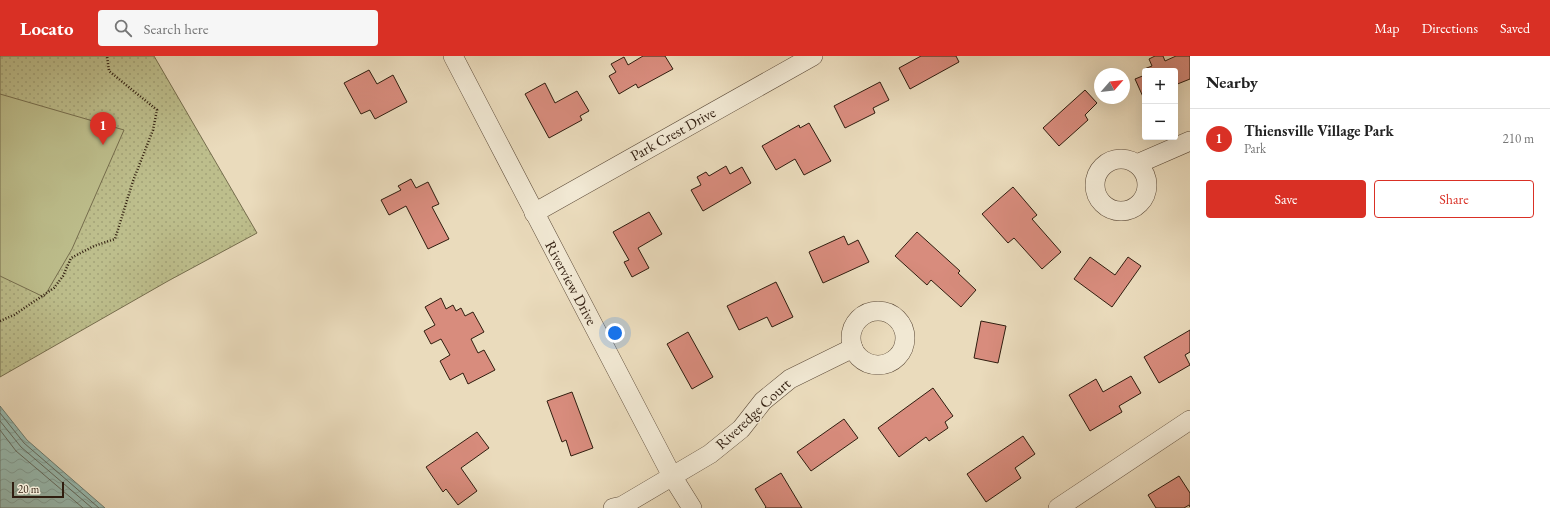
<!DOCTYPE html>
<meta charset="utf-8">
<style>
:root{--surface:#fff;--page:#f6f6f6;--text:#222;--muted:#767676;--line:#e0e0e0;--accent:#d93025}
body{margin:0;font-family:"EB Garamond",serif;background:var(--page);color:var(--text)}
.controls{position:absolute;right:12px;top:12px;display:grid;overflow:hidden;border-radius:4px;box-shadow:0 4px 16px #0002}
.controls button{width:36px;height:36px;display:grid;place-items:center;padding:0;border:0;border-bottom:1px solid var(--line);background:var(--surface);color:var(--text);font:20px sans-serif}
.compass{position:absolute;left:1094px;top:12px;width:36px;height:36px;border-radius:50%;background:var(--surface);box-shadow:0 4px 16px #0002;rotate:62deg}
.scale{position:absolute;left:12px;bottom:10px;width:52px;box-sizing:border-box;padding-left:4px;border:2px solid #301d0f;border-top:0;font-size:11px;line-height:14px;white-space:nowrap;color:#301d0f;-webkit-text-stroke:3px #f1e8d3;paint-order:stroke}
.you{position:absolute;left:615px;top:277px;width:14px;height:14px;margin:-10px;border:3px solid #fff;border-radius:50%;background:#1a73e8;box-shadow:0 0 0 6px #1a73e833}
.badge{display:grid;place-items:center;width:26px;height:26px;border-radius:50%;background:var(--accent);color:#fff;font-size:13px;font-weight:700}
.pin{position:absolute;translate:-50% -33px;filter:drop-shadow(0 1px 2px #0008)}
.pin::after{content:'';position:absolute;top:21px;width:14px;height:12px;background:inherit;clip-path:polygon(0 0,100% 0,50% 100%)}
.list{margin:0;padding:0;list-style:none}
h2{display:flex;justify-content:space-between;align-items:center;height:52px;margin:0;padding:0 16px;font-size:17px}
h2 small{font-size:13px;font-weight:400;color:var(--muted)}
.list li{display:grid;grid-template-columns:26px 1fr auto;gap:12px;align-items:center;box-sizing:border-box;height:60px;padding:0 16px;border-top:1px solid var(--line)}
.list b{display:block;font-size:15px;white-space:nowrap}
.list p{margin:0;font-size:13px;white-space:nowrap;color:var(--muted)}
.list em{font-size:13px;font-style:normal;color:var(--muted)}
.actions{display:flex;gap:8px;padding:12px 16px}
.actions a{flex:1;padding:9px 0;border:1px solid var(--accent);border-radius:4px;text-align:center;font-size:14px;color:var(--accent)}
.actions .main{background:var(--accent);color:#fff}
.icon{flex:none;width:22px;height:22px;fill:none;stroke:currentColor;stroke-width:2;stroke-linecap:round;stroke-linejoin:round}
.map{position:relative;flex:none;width:1190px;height:452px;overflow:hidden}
header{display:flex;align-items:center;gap:24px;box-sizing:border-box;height:56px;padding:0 20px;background:var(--accent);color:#fff}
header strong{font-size:19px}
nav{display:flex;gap:22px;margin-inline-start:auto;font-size:14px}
.search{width:280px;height:36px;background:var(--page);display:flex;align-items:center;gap:10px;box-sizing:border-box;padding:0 14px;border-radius:4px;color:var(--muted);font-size:15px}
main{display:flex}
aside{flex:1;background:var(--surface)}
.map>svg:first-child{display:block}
.grass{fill:url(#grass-dots);stroke:#766e4e}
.garden{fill:#bdbe8c;stroke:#766e4e}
.water{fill:url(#water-waves);stroke:#6e7c70}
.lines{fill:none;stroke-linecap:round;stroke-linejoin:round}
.shore{stroke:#646c60;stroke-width:1}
.building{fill:#d88c7d;stroke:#301d0f}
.street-casing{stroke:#5e4c3a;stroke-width:20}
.path{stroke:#301d0f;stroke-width:2.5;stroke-dasharray:1 2;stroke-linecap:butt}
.street{stroke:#f1e8d3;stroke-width:19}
.labels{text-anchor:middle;stroke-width:3;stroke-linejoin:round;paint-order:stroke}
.street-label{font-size:15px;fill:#301d0f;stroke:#f1e8d3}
</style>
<header>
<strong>Locato</strong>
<div class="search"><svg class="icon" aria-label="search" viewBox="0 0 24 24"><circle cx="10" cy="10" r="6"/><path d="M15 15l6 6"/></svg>Search here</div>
<nav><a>Map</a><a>Directions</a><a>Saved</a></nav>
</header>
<main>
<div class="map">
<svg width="1190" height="452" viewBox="0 0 1190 452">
<defs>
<pattern id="grass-dots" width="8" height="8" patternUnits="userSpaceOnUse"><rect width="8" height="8" fill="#bdbe8c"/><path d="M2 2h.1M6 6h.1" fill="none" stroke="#a3a378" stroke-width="1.8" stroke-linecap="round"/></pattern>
<pattern id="water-waves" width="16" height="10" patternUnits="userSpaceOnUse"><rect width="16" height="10" fill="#98bbb1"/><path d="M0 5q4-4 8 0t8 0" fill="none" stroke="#83a097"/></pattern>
</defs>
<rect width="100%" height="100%" fill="#eadbbc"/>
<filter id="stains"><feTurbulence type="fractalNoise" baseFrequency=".005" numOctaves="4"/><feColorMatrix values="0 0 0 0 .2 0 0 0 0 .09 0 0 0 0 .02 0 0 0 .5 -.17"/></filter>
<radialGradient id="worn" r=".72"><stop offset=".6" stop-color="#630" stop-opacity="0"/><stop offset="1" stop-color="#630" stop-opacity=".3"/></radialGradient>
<polygon class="grass" points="0,0 154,0 257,177 168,225 0,321"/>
<polygon class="garden" points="0,38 124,74 72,193 44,241 0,220"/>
<polygon class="water" points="0,350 27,384 105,452 0,452"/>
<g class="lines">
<g class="shore">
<polyline points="0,357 24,387 99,452"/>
<polyline points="0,365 21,391 92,452"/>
<polyline points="0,374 16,395 83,452"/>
</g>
</g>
<g class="building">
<polygon points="643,0 665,0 673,13 638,32 636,28 619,38 609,20 616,16 611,8 624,1 628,9"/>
<polygon points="921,0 956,0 959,6 910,33 899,12"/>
<polygon points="1155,0 1163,0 1165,5 1176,0 1190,0 1190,23 1175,29 1175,15 1145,15 1144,13 1152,10 1149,3"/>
<polygon points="369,14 377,28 393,19 407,46 375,63 370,54 361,58 344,27"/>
<polygon points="1145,19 1145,42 1144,43 1135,23"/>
<polygon points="880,26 889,44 873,52 875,57 845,72 834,50"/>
<polygon points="545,27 555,47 577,35 589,55 580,60 582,64 549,82 525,38"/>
<polygon points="1085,34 1097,47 1085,59 1088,64 1059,90 1043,72"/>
<polygon points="809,67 831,105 804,119 795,103 776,114 762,90 799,69 800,72"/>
<polygon points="726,110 730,118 742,111 751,127 703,155 691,134 701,129 697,121 706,116 709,120"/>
<polygon points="411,123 416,132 428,126 439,148 432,151 449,183 428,193 406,150 389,159 381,144 401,134 398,130"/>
<polygon points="1013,131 1037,159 1032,163 1061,196 1042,213 1014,182 1008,187 982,158"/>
<polygon points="649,156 662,178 638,192 649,212 632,221 624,206 629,204 613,176"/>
<polygon points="917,176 960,215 958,217 976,234 961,251 931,224 927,229 895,200"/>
<polygon points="844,180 848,189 858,184 869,206 823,227 809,196"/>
<polygon points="1090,201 1115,219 1128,201 1141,210 1112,251 1074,223"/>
<polygon points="776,226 793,261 772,271 767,261 739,274 727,250"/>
<polygon points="441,242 446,253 453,249 456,255 461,252 465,260 473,256 484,276 471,283 478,297 484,294 495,314 468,328 463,317 450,324 440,305 450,299 441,283 431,288 424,275 435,269 425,251"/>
<polygon points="981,265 1006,270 998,307 974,302"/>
<polygon points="1190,274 1190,296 1185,299 1190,309 1159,327 1144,301"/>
<polygon points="688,276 713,321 692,333 667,288"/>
<polygon points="1131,320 1141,337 1119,350 1122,356 1090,375 1069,339 1096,323 1103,336"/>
<polygon points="933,332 953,360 945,366 948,372 929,385 926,381 899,401 878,372"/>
<polygon points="572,336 593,392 571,400 566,384 562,386 547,345"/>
<polygon points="844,363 858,382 811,415 797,396"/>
<polygon points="477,376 489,392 461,412 477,435 458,449 446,433 443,436 426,411"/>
<polygon points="1023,380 1035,398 1015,412 1021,422 986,446 967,418"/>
<polygon points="781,417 802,452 765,452 766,451 755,433"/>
<polygon points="1179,420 1190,437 1190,451 1189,449 1184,452 1156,452 1148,439"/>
</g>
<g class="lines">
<g class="street-casing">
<g id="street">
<polyline points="453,0 672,420 692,452"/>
<circle cx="1121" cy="129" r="26"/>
<polyline points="1137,108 1190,85"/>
<polyline points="534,157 813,0"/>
<circle cx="878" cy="282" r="27"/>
<polyline points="613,452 622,450 710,398 741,373 763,345 790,323 853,292"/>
<polyline points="1058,452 1190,364"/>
</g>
</g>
<polyline class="path" points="0,265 14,259 54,232 63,220 71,202 94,190 115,183 133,125 153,74 157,54 109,15 107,0"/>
<use href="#street" class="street"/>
</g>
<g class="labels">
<g class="street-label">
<text transform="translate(673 78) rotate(-29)" y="5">Park Crest Drive</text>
<text transform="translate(571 227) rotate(62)" y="5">Riverview Drive</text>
<text transform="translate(753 358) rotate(-43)" y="5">Riveredge Court</text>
</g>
</g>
<rect width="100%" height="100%" filter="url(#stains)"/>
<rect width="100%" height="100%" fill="url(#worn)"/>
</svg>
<div class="controls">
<button>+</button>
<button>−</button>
</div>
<svg class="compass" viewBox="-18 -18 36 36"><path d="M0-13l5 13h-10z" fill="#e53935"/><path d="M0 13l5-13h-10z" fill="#767676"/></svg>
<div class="scale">20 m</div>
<div class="you"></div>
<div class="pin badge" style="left:103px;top:89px">1</div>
</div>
<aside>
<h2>Nearby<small></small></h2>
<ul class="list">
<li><span class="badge">1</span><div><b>Thiensville Village Park</b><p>Park</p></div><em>210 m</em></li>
</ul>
<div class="actions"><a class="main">Save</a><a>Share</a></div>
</aside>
</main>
